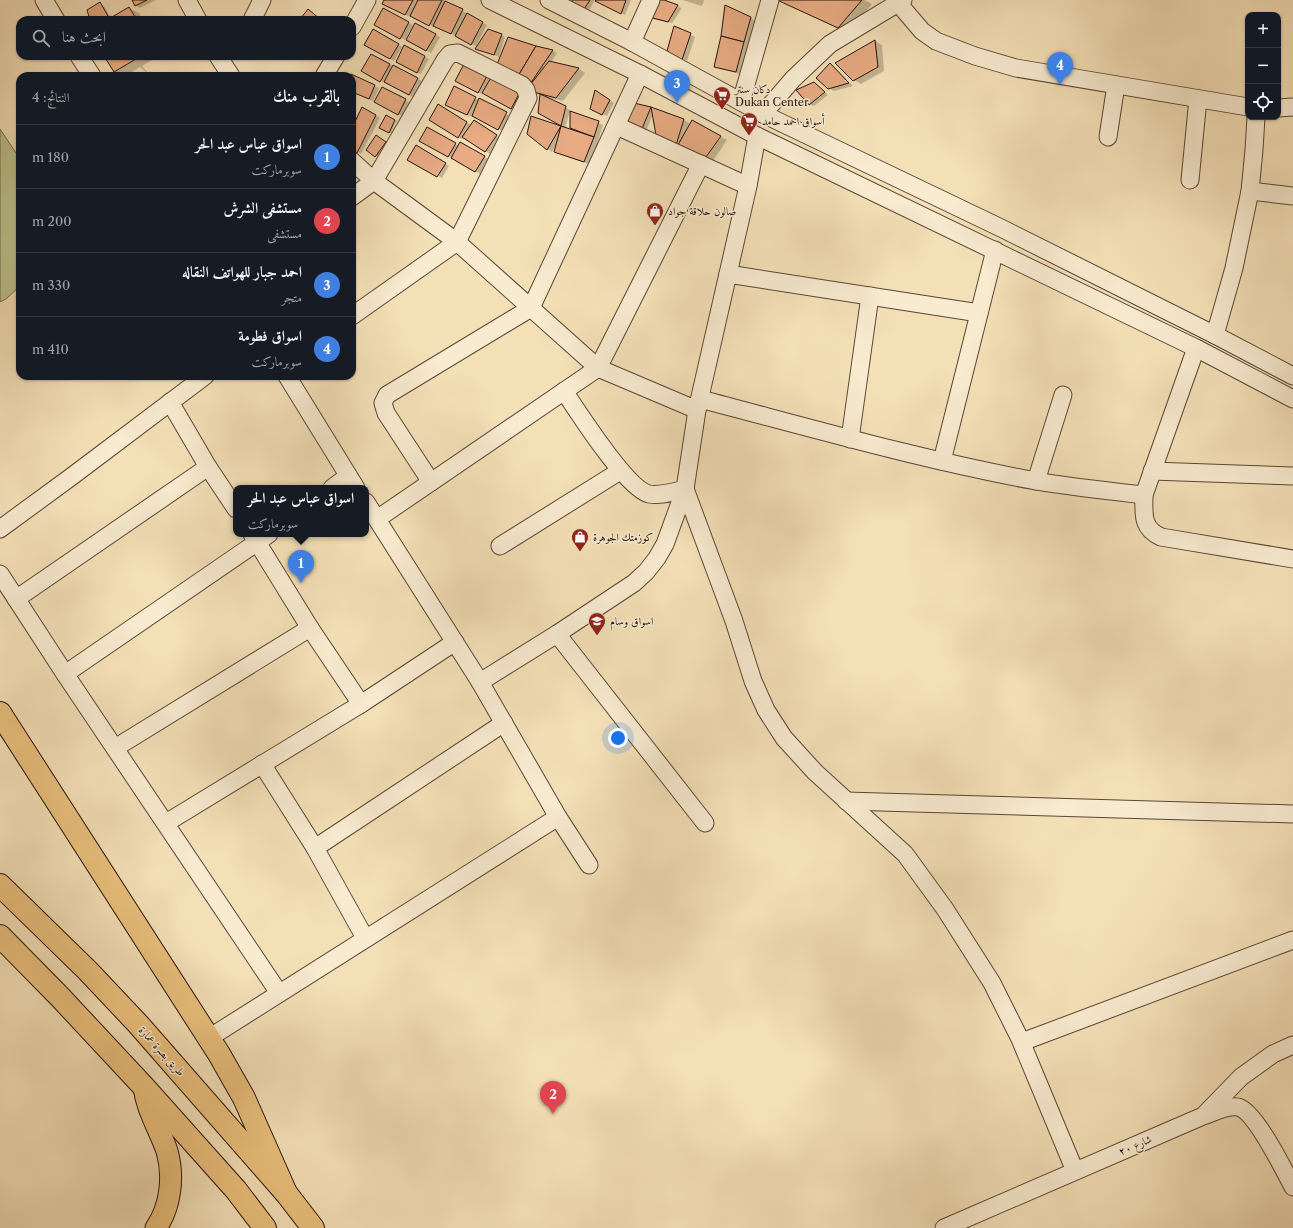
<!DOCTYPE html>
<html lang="ar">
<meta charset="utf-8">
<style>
:root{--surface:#171b24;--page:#20242c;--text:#f1f3f6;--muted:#9ea1a6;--line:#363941;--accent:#7c3aed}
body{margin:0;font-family:"Libre Caslon Text",Amiri,serif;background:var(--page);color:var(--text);direction:rtl}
.controls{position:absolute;right:12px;top:12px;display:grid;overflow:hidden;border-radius:8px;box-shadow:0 1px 3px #0004}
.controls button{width:36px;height:36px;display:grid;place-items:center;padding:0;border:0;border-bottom:1px solid var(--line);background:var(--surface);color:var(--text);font:20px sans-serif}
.you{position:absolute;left:618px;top:738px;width:14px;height:14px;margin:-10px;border:3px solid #fff;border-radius:50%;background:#1a73e8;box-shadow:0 0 0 6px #1a73e833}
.badge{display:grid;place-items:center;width:26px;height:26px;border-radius:50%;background:var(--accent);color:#fff;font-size:13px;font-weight:700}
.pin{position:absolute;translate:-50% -33px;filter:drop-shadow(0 1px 2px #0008)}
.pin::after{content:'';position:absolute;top:21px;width:14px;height:12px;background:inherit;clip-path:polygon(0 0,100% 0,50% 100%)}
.popup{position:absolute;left:233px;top:485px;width:136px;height:52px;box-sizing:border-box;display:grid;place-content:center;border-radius:8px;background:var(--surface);filter:drop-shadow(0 1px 3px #0005);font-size:13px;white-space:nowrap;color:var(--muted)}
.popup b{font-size:15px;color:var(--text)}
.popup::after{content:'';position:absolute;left:50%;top:100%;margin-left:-8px;border:8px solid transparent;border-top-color:var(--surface)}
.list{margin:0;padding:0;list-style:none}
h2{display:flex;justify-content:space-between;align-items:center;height:52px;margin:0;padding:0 16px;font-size:17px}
h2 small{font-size:13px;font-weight:400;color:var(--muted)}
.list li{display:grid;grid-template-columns:26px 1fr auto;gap:12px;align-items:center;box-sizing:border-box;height:64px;padding:0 16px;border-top:1px solid var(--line)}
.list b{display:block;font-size:15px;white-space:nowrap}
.list p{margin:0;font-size:13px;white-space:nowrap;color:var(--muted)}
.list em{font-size:13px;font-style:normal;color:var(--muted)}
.icon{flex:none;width:22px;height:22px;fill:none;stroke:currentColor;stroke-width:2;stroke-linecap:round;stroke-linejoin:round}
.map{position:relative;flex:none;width:1293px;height:1228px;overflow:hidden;direction:ltr}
.search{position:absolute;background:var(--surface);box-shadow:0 1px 3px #0004;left:16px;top:16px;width:340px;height:44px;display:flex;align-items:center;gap:10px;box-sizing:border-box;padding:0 14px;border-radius:12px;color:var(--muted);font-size:15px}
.panel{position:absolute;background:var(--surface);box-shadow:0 1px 3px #0004;left:16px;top:72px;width:340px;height:308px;border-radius:12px;direction:rtl}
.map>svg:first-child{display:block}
.green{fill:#bcc28d;stroke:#716a4c}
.shadow{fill:#0003}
.building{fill:#e8ab83;stroke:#26130a}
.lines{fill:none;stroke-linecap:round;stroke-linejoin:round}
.minor-casing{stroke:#5a4635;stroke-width:19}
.major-casing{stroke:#26130a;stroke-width:23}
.highway-casing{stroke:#26130a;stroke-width:24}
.minor{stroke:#f8ebd0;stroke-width:17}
.major{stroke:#eac07c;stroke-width:21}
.highway{stroke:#eac07c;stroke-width:22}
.labels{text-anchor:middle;stroke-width:3;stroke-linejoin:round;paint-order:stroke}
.poi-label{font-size:11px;fill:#26130a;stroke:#f8ebd0;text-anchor:start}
.street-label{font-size:11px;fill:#26130a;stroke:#f8ebd0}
</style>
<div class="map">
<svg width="1293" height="1228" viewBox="0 0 1293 1228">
<rect width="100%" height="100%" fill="#f4e0b7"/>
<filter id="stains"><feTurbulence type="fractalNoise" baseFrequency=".005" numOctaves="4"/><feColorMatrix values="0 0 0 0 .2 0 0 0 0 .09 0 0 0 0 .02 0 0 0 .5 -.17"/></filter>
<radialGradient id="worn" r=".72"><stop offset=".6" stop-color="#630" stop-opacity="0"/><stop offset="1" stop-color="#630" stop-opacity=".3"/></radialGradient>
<polygon class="green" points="0,129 20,159 20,286 6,299 0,302"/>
<g class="shadow">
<polygon points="133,0 156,0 140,8 135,5"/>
<polygon points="385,0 444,0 487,25 476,46 435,25 434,27 411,15 410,17 388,6"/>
<polygon points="573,0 631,0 625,15 595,0 586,16"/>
<polygon points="661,0 682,8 672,23 654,19 650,17"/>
<polygon points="682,0 704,0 702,6"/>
<polygon points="779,0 864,0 872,4 848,33"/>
<polygon points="100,3 104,6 111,18 129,8 139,13 143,20 91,20"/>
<polygon points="383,10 413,25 405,40 380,27"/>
<polygon points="751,18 755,21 740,74 720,69 716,66"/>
<polygon points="416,24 440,37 431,53 407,40"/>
<polygon points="675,27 695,37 687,61 668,50"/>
<polygon points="374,31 402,47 394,61 366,44"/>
<polygon points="501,35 505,37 499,57 476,48"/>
<polygon points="875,41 882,45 884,71 861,84 854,80 837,64"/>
<polygon points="405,47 429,59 421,74 401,64"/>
<polygon points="536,47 553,51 557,53 551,62 579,69 585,73 563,101 546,97 570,110 565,129 579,132 571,128 571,112 603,125 598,141 600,142 591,165 562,155 556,151 557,143 552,152 528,134 532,117 563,127 539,112 540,95 534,93 526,89"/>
<polygon points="371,55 422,81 413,97 362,71"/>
<polygon points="105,56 159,56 142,66 148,73 147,73 140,67 125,76 122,76 115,72"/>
<polygon points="830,65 834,67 853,86 834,91 829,88"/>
<polygon points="464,66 524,95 515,111 483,93 482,94 456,80"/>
<polygon points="351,75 379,88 373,101 352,92"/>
<polygon points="814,83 828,95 814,106 809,104"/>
<polygon points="383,88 410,103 402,116 375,101"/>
<polygon points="599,94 614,103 607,116 595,111"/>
<polygon points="475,98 510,116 503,131 473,115 472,117 450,107"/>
<polygon points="635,104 684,120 691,124 692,122 727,140 708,168 682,156 653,114 643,138"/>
<polygon points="439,106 471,125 478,124 500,138 490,154 464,137 462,139 430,120"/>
<polygon points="362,108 380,118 361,154 352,148 352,131"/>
<polygon points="386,116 396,121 391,133 380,128"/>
<polygon points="427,128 459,146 460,143 488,159 480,174 421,140"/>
<polygon points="380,139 389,145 380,159 367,150"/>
<polygon points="416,147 449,166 442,178 409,159"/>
</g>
<g class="building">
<polygon points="132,0 147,0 135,6"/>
<polygon points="384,0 413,0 405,15 382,4"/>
<polygon points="418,0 442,0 429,26 410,16"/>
<polygon points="572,0 590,0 581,14 572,6"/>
<polygon points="596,0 626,0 621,14 595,1"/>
<polygon points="657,0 664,0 678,5 668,22 649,17"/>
<polygon points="777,0 862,0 838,28"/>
<polygon points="445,1 463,9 451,34 433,26"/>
<polygon points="100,2 108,16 97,20 90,20 87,10"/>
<polygon points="725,5 751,17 744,42 721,36"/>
<polygon points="129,7 137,20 107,20"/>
<polygon points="383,8 409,22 400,39 374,25"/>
<polygon points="308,9 321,20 304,20 301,18"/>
<polygon points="467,13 483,22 471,45 455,36"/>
<polygon points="415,23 436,34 426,51 406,40"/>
<polygon points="674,26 691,33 682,60 667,51"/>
<polygon points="373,29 399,44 390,59 364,45"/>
<polygon points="488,29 502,34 494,55 475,49"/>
<polygon points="721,36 744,42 736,72 714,67"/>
<polygon points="508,37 536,46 515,81 496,67"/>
<polygon points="875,40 878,67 853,81 835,63"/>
<polygon points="404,45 425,56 417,73 396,62"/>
<polygon points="536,46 553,50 526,90 515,81"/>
<polygon points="371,54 390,64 380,82 361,71"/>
<polygon points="104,56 141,56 114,72"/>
<polygon points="549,61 579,68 556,98 526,90"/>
<polygon points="830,63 849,83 828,89 816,78"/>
<polygon points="464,64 487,76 478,93 455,81"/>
<polygon points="393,65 418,78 409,95 384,82"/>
<polygon points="351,74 375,85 369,99 352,92 352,76 350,76"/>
<polygon points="492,76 520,92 511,109 482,93"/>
<polygon points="814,82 825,92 809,105 796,90"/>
<polygon points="454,86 476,97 467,115 445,105"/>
<polygon points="382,87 406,99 398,115 374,102"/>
<polygon points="595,90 610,100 602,115 590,109"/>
<polygon points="540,94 566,106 561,126 538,113"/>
<polygon points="479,98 507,112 498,130 472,116"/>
<polygon points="634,103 651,107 639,136 625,125"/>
<polygon points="438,104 467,122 458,138 429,120"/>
<polygon points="362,107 376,115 357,153 352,150 352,128"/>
<polygon points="651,107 684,119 674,152 656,135"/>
<polygon points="570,111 599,121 594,137 570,128"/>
<polygon points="386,115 395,120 389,133 379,128"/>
<polygon points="531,116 561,126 547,150 527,134"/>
<polygon points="474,120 497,135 485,152 462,137"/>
<polygon points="692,120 721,136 701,164 674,152"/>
<polygon points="561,126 594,137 584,162 554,152"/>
<polygon points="427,127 456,143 448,157 419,141"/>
<polygon points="376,135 386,142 375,157 366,150"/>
<polygon points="460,142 485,156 475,172 451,158"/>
<polygon points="416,145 446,163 437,177 407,160"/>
</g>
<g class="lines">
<g class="minor-casing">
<g id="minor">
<polyline points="44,0 56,20"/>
<polyline points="187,0 198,20"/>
<polyline points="490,0 640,74 757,136 1196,348 1293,399"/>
<polyline points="549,0 632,42 763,114 1001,228 1215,335 1293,376"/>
<polyline points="899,4 922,31 936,41 975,56 1016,68 1248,107"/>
<polyline points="252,20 262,0"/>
<polyline points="352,27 367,0"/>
<polyline points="632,42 651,0"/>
<polyline points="79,56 92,76"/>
<polyline points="218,56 231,76"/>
<polyline points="324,76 336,56"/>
<polyline points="741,102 770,0"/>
<polyline points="1278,108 1293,107"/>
<polyline points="763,114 793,79 830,44 903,0"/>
<polyline points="617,126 748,186"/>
<polyline points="1108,137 1116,85"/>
<polyline points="352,161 374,181 457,242 598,368 697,410"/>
<polyline points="1190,180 1198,99"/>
<polyline points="1250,191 1293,196"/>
<polyline points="352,197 374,181 445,60 450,54 458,53 522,85 526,90 528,98 457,242 352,316"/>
<polyline points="728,274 979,313"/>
<polyline points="1215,335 1234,268 1250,191 1254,150 1256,117"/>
<path d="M1196,348L1144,495C1144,513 1141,528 1161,537L1293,559"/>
<polyline points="287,376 356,488"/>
<path d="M564,391C578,412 627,489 649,494C661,496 673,492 685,489L734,621L753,681L766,710L784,738L815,772L905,854L945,909L992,983L1020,1039L1075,1171"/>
<path d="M700,399C811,428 922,460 1036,481C1071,487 1108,491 1144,495"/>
<polyline points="170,402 208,467 236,509"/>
<polyline points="850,439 870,296"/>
<polyline points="942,461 995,250"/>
<polyline points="1152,471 1293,476"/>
<polyline points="1036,481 1063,395"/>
<polyline points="431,482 386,413 383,403 387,395 531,308 640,74"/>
<polyline points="332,488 348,476"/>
<polyline points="366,502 480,682 558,817 589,865"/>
<polyline points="377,519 598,368 701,164"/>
<polyline points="0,529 71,477 205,376"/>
<polyline points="252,534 310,628 361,704"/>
<polyline points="500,546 620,471"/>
<polyline points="0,574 65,674 279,993"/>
<polyline points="16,599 208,467"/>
<polyline points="557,634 705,823"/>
<polyline points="65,674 269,534"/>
<polyline points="480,682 557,634 634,583 646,572 657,558 665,544 685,489 697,410 748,186 757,136"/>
<polyline points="115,748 310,628"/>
<polyline points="262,764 315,848 365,938"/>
<polyline points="846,801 1293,814"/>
<polyline points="166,823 361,704 455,642"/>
<polyline points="315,848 504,723"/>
<polyline points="209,1038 558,817"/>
<polyline points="1022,1042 1293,940"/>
<polyline points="1206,1113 1241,1077 1273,1054 1293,1045"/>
<path d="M944,1228L1203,1116C1213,1113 1226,1105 1238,1107C1255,1111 1284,1170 1293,1187"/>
</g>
</g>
<g class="major-casing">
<path id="major" d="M144,1087C147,1111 159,1128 167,1151C174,1176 171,1206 156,1228"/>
</g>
<g class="highway-casing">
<g id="highway">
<polyline points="0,713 219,1054 244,1098 286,1193"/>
<polyline points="0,885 88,971 138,1024 286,1193 313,1228"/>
<polyline points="0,936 60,997 144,1087 236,1190 265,1228"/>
</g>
</g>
<use href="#minor" class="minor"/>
<use href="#major" class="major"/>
<use href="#highway" class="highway"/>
</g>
<defs>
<g id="supermarket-pin" transform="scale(0.9)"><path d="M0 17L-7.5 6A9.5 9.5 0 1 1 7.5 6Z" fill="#8f2418" stroke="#f8ebd0"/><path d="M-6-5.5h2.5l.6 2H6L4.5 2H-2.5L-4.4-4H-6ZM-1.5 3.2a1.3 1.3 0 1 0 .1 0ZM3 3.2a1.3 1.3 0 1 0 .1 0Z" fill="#fff"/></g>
<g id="shop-pin" transform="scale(0.9)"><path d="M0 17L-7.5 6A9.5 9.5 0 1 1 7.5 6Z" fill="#8f2418" stroke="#f8ebd0"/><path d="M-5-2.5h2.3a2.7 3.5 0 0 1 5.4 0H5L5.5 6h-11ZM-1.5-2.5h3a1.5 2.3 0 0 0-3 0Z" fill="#fff"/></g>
<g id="school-pin" transform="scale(0.9)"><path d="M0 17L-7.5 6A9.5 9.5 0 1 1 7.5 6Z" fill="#8f2418" stroke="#f8ebd0"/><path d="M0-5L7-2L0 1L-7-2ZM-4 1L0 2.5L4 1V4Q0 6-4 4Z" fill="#fff"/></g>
</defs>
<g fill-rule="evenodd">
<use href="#supermarket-pin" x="722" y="95"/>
<use href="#supermarket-pin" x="749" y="121"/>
<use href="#shop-pin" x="655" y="211"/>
<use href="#shop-pin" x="580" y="537"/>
<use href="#school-pin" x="597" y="621"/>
</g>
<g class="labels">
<g class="poi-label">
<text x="735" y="93">دكان سنتر<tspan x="735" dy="13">Dukan Center</tspan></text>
<text x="762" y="125">أسواق احمد حامد</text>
<text x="668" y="215">صالون حلاقة جواد</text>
<text x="593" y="541">كوزمتك الجوهرة</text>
<text x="610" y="625">اسواق وسام</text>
</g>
<g class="street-label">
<text transform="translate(162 1051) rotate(48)" y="4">طريق بصرة عمارة</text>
<text transform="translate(1135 1145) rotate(-23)" y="4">شارع ٢٠</text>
</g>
</g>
<rect width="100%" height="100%" filter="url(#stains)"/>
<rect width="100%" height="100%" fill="url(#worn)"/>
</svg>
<div class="controls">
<button>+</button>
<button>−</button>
<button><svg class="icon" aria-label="locate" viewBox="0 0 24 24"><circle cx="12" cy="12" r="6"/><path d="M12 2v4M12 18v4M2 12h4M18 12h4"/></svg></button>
</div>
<div class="you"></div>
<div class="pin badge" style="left:301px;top:583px;background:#3f7fe0">1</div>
<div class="popup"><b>اسواق عباس عبد الحر</b>سوبرماركت</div>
<div class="pin badge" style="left:553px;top:1114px;background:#e0444e">2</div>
<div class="pin badge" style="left:677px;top:103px;background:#3f7fe0">3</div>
<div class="pin badge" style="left:1060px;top:85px;background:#3f7fe0">4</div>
<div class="search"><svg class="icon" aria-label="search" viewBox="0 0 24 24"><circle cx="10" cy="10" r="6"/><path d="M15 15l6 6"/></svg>ابحث هنا</div>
<section class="panel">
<h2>بالقرب منك<small>النتائج: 4</small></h2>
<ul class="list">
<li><span class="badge" style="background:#3f7fe0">1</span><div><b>اسواق عباس عبد الحر</b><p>سوبرماركت</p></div><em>180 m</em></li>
<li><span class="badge" style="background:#e0444e">2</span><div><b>مستشفى الشرش</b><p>مستشفى</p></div><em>200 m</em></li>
<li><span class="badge" style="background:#3f7fe0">3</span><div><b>احمد جبار للهواتف النقاله</b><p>متجر</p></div><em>330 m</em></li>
<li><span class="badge" style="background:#3f7fe0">4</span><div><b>اسواق فطومة</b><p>سوبرماركت</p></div><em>410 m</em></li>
</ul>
</section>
</div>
